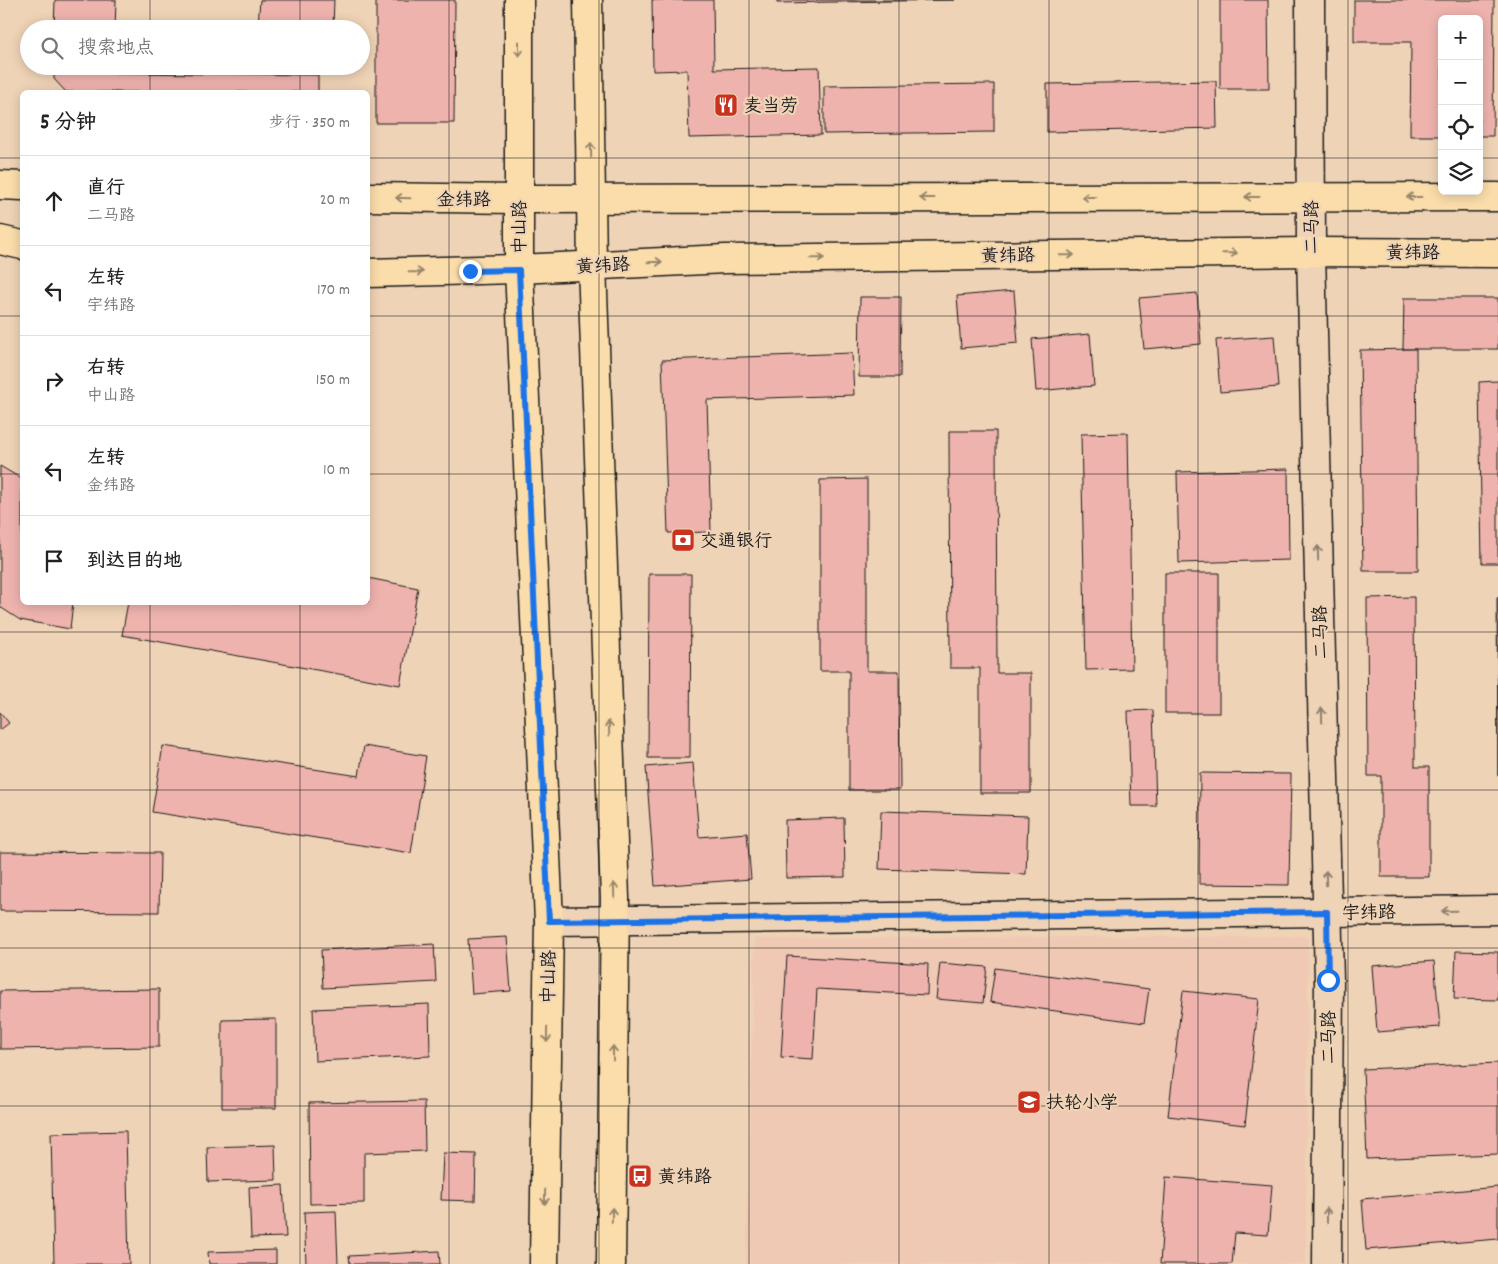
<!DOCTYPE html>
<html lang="zh">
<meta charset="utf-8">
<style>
:root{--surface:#fff;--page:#f2f2f2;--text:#222;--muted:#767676;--line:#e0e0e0}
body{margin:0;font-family:Dekko,"LXGW WenKai TC",sans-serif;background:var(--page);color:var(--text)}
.controls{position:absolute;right:15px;top:15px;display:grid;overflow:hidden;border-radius:8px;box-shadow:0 2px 12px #0003}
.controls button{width:45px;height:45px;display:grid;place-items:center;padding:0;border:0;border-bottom:1px solid var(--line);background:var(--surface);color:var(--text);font:25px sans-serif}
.stop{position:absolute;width:15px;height:15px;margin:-11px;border:4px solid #1a73e8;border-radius:50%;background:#fff}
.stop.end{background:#1a73e8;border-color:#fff;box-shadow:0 1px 5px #0008}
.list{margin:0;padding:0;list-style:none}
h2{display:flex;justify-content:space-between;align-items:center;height:65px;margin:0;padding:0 20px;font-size:21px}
h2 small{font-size:16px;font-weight:400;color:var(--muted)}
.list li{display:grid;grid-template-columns:32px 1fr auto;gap:15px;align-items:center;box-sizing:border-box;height:90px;padding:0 20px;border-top:1px solid var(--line)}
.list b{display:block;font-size:19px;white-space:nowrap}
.list p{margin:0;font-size:16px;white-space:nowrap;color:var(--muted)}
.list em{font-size:16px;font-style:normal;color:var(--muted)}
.icon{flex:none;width:28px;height:28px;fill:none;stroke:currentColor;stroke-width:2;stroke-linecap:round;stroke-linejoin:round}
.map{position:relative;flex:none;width:1498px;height:1264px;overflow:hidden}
.search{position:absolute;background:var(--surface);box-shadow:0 2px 12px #0003;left:20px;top:20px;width:350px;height:55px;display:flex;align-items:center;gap:12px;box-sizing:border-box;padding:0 18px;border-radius:28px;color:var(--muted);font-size:19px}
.panel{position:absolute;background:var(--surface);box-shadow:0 2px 12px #0003;left:20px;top:90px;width:350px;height:515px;border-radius:8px}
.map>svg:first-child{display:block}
.built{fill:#efc9b4}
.building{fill:#efb3ae;stroke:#1c1c1c}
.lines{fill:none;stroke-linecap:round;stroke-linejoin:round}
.street-casing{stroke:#1c1c1c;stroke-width:31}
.secondary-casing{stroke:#1c1c1c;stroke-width:31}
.primary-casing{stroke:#1c1c1c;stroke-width:31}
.street{stroke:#efd3b6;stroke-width:28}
.secondary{stroke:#efd3b6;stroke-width:28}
.primary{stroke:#fbddab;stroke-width:28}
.oneway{stroke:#97866b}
.oneway2{stroke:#908171}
.route{stroke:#1a73e8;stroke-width:6}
.grid{fill:none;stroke:#1c1c1c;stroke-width:1;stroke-opacity:0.55}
.labels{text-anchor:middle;stroke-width:4.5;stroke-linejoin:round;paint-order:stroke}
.poi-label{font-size:18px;fill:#1c1c1c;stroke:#efd3b6;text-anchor:start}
.street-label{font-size:18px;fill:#1c1c1c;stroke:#efd3b6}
</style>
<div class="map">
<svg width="1498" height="1264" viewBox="0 0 1498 1264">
<rect width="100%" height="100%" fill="#efd3b6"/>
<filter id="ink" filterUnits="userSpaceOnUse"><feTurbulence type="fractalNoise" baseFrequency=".02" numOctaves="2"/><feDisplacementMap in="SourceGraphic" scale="10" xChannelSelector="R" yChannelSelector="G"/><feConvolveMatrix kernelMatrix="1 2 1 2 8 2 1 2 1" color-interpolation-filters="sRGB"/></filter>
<g filter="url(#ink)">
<polygon class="built" points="1308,936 1306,1264 746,1264 755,939"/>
<g class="building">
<polygon points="55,0 116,0 115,29 54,29"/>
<polygon points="260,0 334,0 333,27 258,25"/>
<polygon points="376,0 455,0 454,123 376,123"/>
<polygon points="652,0 713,0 714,69 819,67 821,135 689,138 687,70 653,71"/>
<polygon points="777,0 955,0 777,3"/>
<polygon points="1220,0 1268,0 1269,89 1220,89"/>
<polygon points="1354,0 1494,0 1493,136 1479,136 1479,19 1442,19 1442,136 1410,136 1411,42 1354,42"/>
<polygon points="54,66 115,66 115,73 318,75 318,92 66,92 54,79"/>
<polygon points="1216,81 1217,128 1047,132 1047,84"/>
<polygon points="994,84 994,132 824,134 824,86"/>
<polygon points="1014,291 1018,343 961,348 957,296"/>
<polygon points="1197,293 1201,344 1144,349 1139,298"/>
<polygon points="860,297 901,297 900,377 859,377"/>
<polygon points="1404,298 1498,298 1498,349 1403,349"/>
<polygon points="1090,334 1094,386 1036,391 1032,339"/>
<polygon points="1274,336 1278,387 1220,392 1216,340"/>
<polygon points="1416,349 1418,571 1363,571 1360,350"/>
<polygon points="852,353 854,395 707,400 711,532 668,533 662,360"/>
<polygon points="1498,381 1498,563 1482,563 1479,382"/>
<polygon points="949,431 996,431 997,673 1031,673 1031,793 980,793 980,668 950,668"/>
<polygon points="1128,433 1132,669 1086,670 1081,434"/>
<polygon points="0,466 22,479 22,602 73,602 70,629 20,620 0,607"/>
<polygon points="1288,469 1289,560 1179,563 1177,472"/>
<polygon points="867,479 867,671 899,671 900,790 849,790 849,671 820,671 820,480"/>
<rect x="1165" y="573" width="54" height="140"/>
<polygon points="649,574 691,574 690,758 648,758"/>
<polygon points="368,578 418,588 400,685 122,635 128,602 368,602"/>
<polygon points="1414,597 1415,767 1429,767 1429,877 1381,877 1381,776 1368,776 1367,598"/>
<polygon points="1497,597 1498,597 1498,776"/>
<polygon points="1153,710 1156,806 1131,806 1128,711"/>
<polygon points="0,712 9,723 0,730"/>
<polygon points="163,746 359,776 364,746 426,756 411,853 152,812"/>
<polygon points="693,763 699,837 747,833 751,879 655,886 646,767"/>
<polygon points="1200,773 1291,774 1289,885 1199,884"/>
<polygon points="881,811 1028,816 1026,874 879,869"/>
<polygon points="844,818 845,877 786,878 785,820"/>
<polygon points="0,852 160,853 159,912 0,911"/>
<polygon points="507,937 511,991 472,994 468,939"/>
<polygon points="434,944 436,982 323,988 321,950"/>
<polygon points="1456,951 1498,952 1498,1000 1454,999"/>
<polygon points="787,956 928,964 927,995 817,989 813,1059 781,1057"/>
<polygon points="1434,961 1440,1027 1377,1032 1372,966"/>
<polygon points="940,963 987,967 983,1003 936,999"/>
<polygon points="995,968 1149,989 1144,1023 990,1002"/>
<polygon points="159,989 159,1047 0,1049 0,991"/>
<polygon points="1183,991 1259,999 1245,1125 1168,1116"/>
<polygon points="429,1004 430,1056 315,1061 313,1009"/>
<polygon points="276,1019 276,1108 222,1108 222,1020"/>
<polygon points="1498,1063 1498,1154 1367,1159 1363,1069"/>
<polygon points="424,1101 425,1151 364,1153 364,1203 310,1204 309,1103"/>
<polygon points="126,1131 129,1264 54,1264 51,1133"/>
<polygon points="275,1145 276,1180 208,1182 207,1147"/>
<polygon points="443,1153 476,1154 475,1201 441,1200"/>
<polygon points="1166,1177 1272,1185 1268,1235 1235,1233 1232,1264 1160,1264"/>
<polygon points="283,1185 286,1237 251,1238 249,1187"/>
<polygon points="1498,1187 1498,1239 1366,1250 1362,1199"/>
<polygon points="336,1211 338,1264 306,1264 304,1212"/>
<polygon points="276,1250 276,1264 209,1264 208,1252"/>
<polygon points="439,1251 440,1264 350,1264 349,1256"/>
</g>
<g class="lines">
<g class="street-casing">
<polyline id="street" points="1310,0 1311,252 1329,980 1327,1264"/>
</g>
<g class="secondary-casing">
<polyline id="secondary" points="549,921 1498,910"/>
</g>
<g class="primary-casing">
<g id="primary">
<polyline points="519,0 519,269 549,921 544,1264"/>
<polyline points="588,0 592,265 615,898 611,1264"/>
<polyline points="0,185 22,186"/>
<polyline points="368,197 519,199 1498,197"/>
<polyline points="0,240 22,245"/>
<polyline points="368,273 519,269 725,259 1311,252 1498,253"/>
</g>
</g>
<use href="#street" class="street"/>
<use href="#secondary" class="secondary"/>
<use href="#primary" class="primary"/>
</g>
<defs><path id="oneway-shaft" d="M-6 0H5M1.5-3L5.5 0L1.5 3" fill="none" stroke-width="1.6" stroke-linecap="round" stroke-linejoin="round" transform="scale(1.25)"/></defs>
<g class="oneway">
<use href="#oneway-shaft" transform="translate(519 49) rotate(90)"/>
<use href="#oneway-shaft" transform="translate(591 150) rotate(-91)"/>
<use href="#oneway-shaft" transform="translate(1089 197) rotate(180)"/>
<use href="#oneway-shaft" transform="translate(1252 197) rotate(180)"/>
<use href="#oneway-shaft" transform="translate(1414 197) rotate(180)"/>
<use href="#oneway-shaft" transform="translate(403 198) rotate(-178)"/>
<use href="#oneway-shaft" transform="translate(927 198) rotate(180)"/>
<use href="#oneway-shaft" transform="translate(1230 253) rotate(-1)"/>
<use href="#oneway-shaft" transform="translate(1067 255) rotate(-1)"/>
<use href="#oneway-shaft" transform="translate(817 258) rotate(-1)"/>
<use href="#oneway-shaft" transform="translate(655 262) rotate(-2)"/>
<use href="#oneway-shaft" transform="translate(416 272) rotate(-1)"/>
<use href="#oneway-shaft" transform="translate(609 728) rotate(-92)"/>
<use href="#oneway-shaft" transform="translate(614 890) rotate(-92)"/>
<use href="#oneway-shaft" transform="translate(547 1035) rotate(91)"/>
<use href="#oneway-shaft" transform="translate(613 1053) rotate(-90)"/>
<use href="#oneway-shaft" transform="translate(545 1197) rotate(91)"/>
<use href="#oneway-shaft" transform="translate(612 1215) rotate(-89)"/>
</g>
<g class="oneway2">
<use href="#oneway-shaft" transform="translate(1318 553) rotate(-91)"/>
<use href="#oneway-shaft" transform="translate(1322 715) rotate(-91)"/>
<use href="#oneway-shaft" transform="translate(1326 878) rotate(-91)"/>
<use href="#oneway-shaft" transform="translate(1449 911) rotate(179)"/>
<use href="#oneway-shaft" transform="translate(1327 1215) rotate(-90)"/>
</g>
</g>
<g class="lines" filter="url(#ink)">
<polyline class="route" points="470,271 519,270 549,921 1327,912 1328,980"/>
</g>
<path class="grid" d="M150,0V29M300,0V29M449,0V1264M599,0V1264M749,0V1264M899,0V1264M1049,0V1264M1198,0V1264M1348,0V1264M150,66V92M300,66V92M0,158H22M368,158H1442M1479,158H1498M0,316H22M368,316H1498M0,474H22M368,474H1498M150,602V1264M300,602V1264M0,632H1498M0,790H1498M0,948H1498M0,1106H1498"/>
<defs>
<g id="restaurant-square" transform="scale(1.25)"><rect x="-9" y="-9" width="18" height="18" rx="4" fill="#c8321e" stroke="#efd3b6"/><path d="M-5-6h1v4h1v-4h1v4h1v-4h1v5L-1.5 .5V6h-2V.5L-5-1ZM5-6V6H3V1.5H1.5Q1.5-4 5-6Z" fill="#fff"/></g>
<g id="bank-square" transform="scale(1.25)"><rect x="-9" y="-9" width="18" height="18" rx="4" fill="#c8321e" stroke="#efd3b6"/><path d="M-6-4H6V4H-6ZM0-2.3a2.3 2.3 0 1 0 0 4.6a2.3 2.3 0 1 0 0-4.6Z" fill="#fff"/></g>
<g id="school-square" transform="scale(1.25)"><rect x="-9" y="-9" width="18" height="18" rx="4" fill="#c8321e" stroke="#efd3b6"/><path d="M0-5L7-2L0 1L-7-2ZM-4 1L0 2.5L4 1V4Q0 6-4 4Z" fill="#fff"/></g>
<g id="bus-square" transform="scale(1.25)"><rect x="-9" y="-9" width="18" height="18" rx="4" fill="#c8321e" stroke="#efd3b6"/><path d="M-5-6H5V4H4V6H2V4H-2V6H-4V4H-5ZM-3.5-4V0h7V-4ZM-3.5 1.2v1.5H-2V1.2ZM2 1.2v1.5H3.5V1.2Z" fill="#fff"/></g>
</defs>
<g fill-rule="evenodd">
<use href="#restaurant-square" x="726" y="105"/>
<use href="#bank-square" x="683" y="540"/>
<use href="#school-square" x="1029" y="1102"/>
<use href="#bus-square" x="640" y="1176"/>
</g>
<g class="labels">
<g class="poi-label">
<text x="744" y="111">麦当劳</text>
<text x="700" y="546">交通银行</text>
<text x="1046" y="1108">扶轮小学</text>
<text x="658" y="1182">黄纬路</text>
</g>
<g class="street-label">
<text x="464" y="205">金纬路</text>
<text transform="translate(519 227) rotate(-90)" y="6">中山路</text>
<text transform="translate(1311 227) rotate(-90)" y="6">二马路</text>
<text x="1413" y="258">黄纬路</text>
<text transform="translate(1008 255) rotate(-1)" y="6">黄纬路</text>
<text transform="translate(603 265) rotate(-3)" y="6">黄纬路</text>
<text transform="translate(1320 632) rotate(-91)" y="6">二马路</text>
<text transform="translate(1369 912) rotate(-1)" y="6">宇纬路</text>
<text transform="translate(548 977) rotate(-89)" y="6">中山路</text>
<text transform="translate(1328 1037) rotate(-90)" y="6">二马路</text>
</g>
</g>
</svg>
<div class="controls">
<button>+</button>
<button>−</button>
<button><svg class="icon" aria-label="locate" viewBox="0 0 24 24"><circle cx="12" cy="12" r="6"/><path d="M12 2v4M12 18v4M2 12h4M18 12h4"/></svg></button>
<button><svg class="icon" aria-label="layers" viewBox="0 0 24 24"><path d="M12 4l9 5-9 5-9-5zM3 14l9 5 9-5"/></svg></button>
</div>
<div class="stop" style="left:1328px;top:980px"></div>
<div class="stop end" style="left:470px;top:271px"></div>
<div class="search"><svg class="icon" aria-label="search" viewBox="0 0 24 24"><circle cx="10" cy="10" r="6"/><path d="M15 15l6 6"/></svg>搜索地点</div>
<section class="panel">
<h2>5 分钟<small>步行 · 350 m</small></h2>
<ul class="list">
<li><svg class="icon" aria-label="ahead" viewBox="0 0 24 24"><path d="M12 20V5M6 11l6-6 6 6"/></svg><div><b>直行</b><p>二马路</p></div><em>20 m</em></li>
<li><svg class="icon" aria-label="left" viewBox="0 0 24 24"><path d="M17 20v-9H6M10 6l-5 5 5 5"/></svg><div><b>左转</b><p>宇纬路</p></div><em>170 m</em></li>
<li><svg class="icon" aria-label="right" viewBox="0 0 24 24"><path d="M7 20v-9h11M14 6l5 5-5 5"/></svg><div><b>右转</b><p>中山路</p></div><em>150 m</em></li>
<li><svg class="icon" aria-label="left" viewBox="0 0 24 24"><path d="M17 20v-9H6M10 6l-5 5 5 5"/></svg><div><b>左转</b><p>金纬路</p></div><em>10 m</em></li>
<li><svg class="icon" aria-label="arrive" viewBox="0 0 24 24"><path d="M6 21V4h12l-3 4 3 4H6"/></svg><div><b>到达目的地</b></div></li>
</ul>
</section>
</div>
